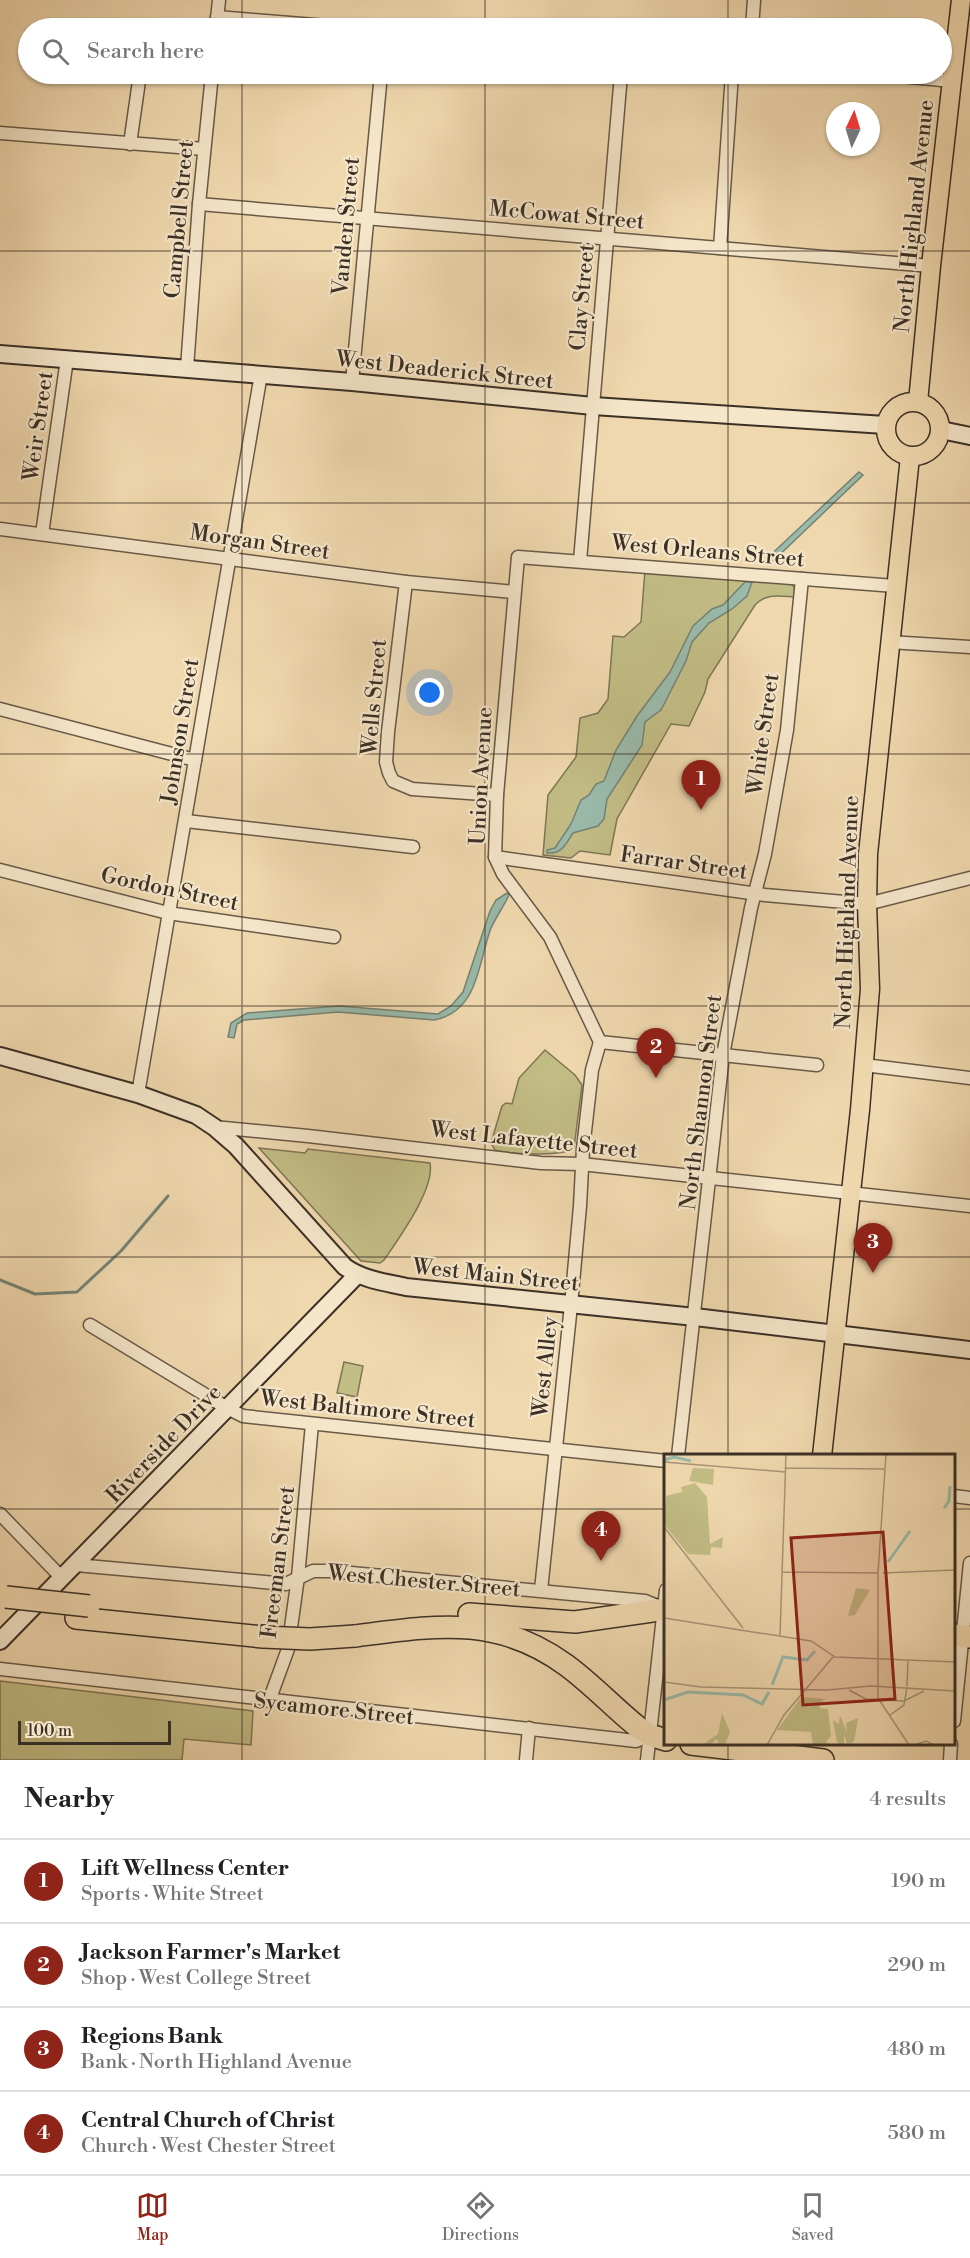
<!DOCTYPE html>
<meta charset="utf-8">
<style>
:root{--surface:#fff;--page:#f6f6f6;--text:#202124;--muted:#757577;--line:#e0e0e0;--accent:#8f2418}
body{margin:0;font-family:"Libre Bodoni",serif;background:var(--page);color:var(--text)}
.compass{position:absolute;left:826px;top:102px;width:54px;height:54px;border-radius:50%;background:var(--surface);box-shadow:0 2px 4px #0004;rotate:4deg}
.scale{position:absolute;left:18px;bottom:15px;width:153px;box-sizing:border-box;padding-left:6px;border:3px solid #3b3026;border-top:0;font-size:16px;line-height:21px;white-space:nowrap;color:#3b3026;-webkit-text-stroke:4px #f5e6ca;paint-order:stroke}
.you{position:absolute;left:430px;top:693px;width:21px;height:21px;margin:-15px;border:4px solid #fff;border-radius:50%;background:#1a73e8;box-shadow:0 0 0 9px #1a73e833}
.badge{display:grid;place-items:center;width:39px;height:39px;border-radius:50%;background:var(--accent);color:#fff;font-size:20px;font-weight:700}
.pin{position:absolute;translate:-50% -50px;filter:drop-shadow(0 2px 3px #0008)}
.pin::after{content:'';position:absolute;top:32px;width:21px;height:18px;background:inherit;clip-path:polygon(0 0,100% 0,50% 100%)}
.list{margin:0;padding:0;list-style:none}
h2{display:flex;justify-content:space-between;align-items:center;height:78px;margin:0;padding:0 24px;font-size:26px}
h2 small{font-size:20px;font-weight:400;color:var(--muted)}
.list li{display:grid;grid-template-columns:39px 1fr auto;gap:18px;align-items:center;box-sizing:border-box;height:84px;padding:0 24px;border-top:2px solid var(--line)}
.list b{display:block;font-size:22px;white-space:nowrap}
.list p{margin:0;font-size:20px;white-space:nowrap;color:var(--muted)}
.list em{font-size:20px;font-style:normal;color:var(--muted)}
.icon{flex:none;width:33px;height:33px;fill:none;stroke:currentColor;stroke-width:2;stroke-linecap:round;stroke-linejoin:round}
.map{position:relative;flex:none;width:970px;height:1760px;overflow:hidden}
.search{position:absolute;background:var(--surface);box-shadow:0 2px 4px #0004;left:18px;right:18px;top:18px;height:66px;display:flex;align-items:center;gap:15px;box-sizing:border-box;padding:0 21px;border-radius:33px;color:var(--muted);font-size:22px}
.sheet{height:414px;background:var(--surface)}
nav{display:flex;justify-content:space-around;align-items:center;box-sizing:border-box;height:84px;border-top:2px solid var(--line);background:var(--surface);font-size:16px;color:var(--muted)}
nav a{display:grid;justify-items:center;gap:3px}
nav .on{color:var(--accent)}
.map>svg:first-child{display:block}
.green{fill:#c2bc85;stroke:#7e7656;stroke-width:1.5}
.water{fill:#9abaaa;stroke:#748375;stroke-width:1.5}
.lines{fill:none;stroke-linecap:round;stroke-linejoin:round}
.stream{stroke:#748375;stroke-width:3}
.street-casing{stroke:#685a48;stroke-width:15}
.secondary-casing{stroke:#3b3026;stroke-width:20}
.primary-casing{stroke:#3b3026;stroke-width:21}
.highway-casing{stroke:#3b3026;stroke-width:24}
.street{stroke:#f5e6ca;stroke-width:12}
.secondary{stroke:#f5e6ca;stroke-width:16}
.primary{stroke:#f0d8ae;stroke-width:18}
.highway{stroke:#f0d8ae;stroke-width:21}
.highway-bridge-casing{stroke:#3b3026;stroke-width:24;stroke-linecap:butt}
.highway-bridge{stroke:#f0d8ae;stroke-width:21}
.grid{fill:none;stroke:#3b3026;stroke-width:1.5;stroke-opacity:0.55}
.labels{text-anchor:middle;stroke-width:4.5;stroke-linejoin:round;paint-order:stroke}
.street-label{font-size:22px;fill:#3b3026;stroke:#f5e6ca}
.inset-river{fill:none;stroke:#9abaaa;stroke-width:3}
.inset-road{fill:none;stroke:#a89578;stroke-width:1.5}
.view{fill:#8f2418;fill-opacity:0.15;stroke:#8f2418;stroke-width:3}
.inset-edge{fill:none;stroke:#3b3026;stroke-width:3}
</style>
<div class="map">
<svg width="970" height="1760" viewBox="0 0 970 1760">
<rect width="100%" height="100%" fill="#f0d8ae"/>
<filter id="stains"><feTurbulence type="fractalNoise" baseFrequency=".00333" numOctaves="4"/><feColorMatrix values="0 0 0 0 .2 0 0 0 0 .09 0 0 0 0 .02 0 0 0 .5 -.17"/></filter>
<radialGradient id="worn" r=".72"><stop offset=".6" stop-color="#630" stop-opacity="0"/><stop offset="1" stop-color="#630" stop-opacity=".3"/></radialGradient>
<g class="green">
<path d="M645,570L789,581L795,588L794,597C779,596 766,593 755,605L708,679L705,692L689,726L671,724L617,819L610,855L580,851L571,858L543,855L548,795L576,757L580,718L598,713L608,699L613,636L624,637L641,622Z"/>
<path d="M545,1050L575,1075L582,1085L574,1148C565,1157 508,1154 495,1150L491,1143L502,1106L506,1103L512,1104L519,1078Z"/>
<path d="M259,1148L305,1153L308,1149L430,1163C435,1189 399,1238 384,1260L380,1263L361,1261Z"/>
<polygon points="344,1362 363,1366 357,1397 337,1393"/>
<polygon points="0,1681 253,1711 251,1745 184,1739 182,1760 0,1760"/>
</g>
<g class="water">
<polygon points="859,472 863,475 770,564 762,563"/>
<path d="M745,582H752L747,596L732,609L709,623L692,642L686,661L661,710L645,722L642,745L607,799L604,819L598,826L573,833C565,845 562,854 547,853V850L555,848L571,824L581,800L589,795L596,784L604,781L616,750L637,716L670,672L693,626L712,609L723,605Z"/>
<path d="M507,893L509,895C504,906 496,917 491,928C478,962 479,1012 434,1020L338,1012L244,1020L237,1024L234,1038L228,1037L231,1023L247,1013L339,1006L438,1014L451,1006L463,992L490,911L496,900Z"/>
</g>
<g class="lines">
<polyline class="stream" points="0,1280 35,1294 77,1292 121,1251 168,1196"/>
<g class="street-casing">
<g id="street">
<polyline points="217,17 351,28"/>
<polyline points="216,28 219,0"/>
<polyline points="752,28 754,0"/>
<polyline points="880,74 952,81"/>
<polyline points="0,133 204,149"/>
<polyline points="130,144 140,74"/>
<polyline points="199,204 931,266"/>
<polyline points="720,248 732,74"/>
<polyline points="187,368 199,204 212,74"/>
<polyline points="352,382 381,74"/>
<polyline points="0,529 406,582 514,592"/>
<polyline points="42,534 67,359"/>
<polyline points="580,561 621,74"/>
<polyline points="406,582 388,732 386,762 389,773 393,781 412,789 497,795"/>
<polyline points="889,642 970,647"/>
<polyline points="0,709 195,760"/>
<polyline points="186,821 413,847"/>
<polyline points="495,857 765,895 867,904 970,878"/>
<polyline points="0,870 168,913 334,937"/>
<polyline points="600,1042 550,937 503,874 495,857 497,795 518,557 895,586"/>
<polyline points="600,1042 817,1065"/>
<polyline points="864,1065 970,1078"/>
<polyline points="138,1094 261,374"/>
<polyline points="214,1127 308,1136 541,1163 581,1164 970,1206"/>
<polyline points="90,1325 227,1408 243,1416 666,1461"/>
<polyline points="678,1456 723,1055 751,908 765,854 787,730 802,579"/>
<polyline points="954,1496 970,1498"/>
<polyline points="0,1514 62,1578"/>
<polyline points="76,1565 286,1584 313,1571 330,1571 645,1601 660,1607"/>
<polyline points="541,1590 571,1305 580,1206 583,1149 592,1070 600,1042"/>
<polyline points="0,1669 636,1741 650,1735"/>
<polyline points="269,1701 288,1649 298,1577 312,1424"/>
<polyline points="954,1721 970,1563"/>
<polyline points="526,1760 529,1728"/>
<polyline points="647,1760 666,1590"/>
<polyline points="950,1760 951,1744"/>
</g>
</g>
<g class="secondary-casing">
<g id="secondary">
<polyline points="0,354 352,382 593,406 885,425"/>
<polyline points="941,430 970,436"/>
<path d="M0,1056L138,1094L196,1115L214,1127L236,1146L345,1267C364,1280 384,1282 406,1287L695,1317L970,1350"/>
<polyline points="0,1641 357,1275"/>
</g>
</g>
<g class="primary-casing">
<g id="primary">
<circle cx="913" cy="429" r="27"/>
<polyline points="918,402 931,266 961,0"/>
<polyline points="822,1456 860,1110 870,989 867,904 868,854 910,457"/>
</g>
</g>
<g class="highway-casing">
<g id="highway">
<polyline points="469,1614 575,1622 666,1609"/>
<polyline points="76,1618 263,1637"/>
<polyline points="954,1635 970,1637"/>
<path d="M355,1636C434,1626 496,1614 566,1665C592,1684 614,1708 639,1728L650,1735L666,1740"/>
<polyline points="691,1744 823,1760"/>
</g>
</g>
<use href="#street" class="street"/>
<use href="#secondary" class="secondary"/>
<use href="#primary" class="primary"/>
<use href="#highway" class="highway"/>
<g class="highway-bridge-casing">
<g id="highway-bridge">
<polyline points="6,1597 89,1606"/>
<polyline points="263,1637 310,1639 355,1636"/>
</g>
</g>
<use href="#highway-bridge" class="highway-bridge"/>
</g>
<path class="grid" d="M242,0V28M485,0V28M728,0V28M242,74V1760M485,74V1760M728,74V1456M0,251H970M0,503H970M0,754H970M0,1006H970M0,1257H970M0,1509H666M954,1509H970M728,1744V1760"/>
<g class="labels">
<g class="street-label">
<text transform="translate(567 214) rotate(5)" y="8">McCowat Street</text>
<text transform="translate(913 216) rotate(-84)" y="8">North Highland Avenue</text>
<text transform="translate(178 219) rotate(-85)" y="8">Campbell Street</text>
<text transform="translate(345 226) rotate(-85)" y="8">Vanden Street</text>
<text transform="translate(581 297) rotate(-85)" y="8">Clay Street</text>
<text transform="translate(445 369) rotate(6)" y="8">West Deaderick Street</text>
<text transform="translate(37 426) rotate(-82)" y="8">Weir Street</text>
<text transform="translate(260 541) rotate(8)" y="8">Morgan Street</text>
<text transform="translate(708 550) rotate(5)" y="8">West Orleans Street</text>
<text transform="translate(373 697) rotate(-85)" y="8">Wells Street</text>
<text transform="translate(179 731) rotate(-81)" y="8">Johnson Street</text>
<text transform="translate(762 734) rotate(-82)" y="8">White Street</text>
<text transform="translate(480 776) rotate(-87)" y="8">Union Avenue</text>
<text transform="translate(684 862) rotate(8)" y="8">Farrar Street</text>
<text transform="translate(170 888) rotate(12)" y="8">Gordon Street</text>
<text transform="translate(846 912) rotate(-88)" y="8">North Highland Avenue</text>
<text transform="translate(700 1102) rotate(-83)" y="8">North Shannon Street</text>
<text transform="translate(534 1139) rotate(6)" y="8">West Lafayette Street</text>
<text transform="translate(496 1274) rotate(6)" y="8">West Main Street</text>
<text transform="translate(544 1367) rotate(-84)" y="8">West Alley</text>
<text transform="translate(368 1408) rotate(6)" y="8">West Baltimore Street</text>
<text transform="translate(163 1443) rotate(-46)" y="8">Riverside Drive</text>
<text transform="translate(277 1562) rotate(-83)" y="8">Freeman Street</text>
<text transform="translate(424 1580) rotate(5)" y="8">West Chester Street</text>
<text transform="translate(334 1708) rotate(6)" y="8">Sycamore Street</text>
</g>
</g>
<g transform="translate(664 1454)">
<rect width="291" height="291" fill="#f0d8ae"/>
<path d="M29,14L50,15L49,31L25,27ZM31,29L43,43L46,90L59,83L58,94L47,93L46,101L24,100L0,70L2,42L18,38L17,33ZM192,134L206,136L191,161L184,162ZM137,243L162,245L156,248V254L164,255L167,282L162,288L166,291H149L147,278L113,276ZM58,259L66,278L61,291H51L55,288L52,285L47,291H38L54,280ZM176,261L183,279L182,269L194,264L190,288L183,290L180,280V291L173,289L169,266L175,270Z" fill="#c2bc85"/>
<path class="inset-river" d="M0,6L10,3L27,7M280,54L285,47L286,32M224,108L246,77M108,231L119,203L143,206L151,197M0,246L24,238L79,241L98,250L105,238"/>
<path class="inset-road" d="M0,8L121,18M121,14L220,15M0,73L79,174M118,118L214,119M219,119L291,116M0,164L147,187L171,203L291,208M116,181L122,0M0,228L37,233L163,236L207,232L291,237M214,232V119L222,0M214,232V244L245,291M243,232L244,206M185,236L202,245L240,247L260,237M226,261L240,251L243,233M103,291L120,261L169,203M251,291L262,287L270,291"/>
<path class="view" d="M219,78L231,245L139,251L127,84Z"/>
<rect width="291" height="291" class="inset-edge"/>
</g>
<rect width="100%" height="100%" filter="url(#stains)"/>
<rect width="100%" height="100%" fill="url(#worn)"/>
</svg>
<svg class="compass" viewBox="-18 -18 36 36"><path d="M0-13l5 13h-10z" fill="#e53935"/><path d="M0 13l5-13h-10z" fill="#757577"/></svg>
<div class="scale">100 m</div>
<div class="you"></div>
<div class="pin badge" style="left:701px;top:810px">1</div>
<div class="pin badge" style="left:656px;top:1078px">2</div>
<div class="pin badge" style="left:873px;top:1273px">3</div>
<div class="pin badge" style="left:601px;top:1561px">4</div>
<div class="search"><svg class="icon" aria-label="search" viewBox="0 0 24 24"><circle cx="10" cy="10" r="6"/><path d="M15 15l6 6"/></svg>Search here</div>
</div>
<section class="sheet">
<h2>Nearby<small>4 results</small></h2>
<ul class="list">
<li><span class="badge">1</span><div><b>Lift Wellness Center</b><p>Sports · White Street</p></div><em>190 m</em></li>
<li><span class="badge">2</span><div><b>Jackson Farmer's Market</b><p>Shop · West College Street</p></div><em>290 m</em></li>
<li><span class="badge">3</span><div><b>Regions Bank</b><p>Bank · North Highland Avenue</p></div><em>480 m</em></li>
<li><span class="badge">4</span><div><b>Central Church of Christ</b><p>Church · West Chester Street</p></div><em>580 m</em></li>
</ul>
</section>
<nav>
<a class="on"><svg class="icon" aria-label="map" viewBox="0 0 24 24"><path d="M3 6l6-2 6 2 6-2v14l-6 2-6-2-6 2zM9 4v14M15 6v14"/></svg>Map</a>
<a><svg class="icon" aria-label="directions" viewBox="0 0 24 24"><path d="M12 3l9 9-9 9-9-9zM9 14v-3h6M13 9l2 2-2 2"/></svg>Directions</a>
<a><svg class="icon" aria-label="saved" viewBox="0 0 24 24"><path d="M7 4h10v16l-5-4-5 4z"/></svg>Saved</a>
</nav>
